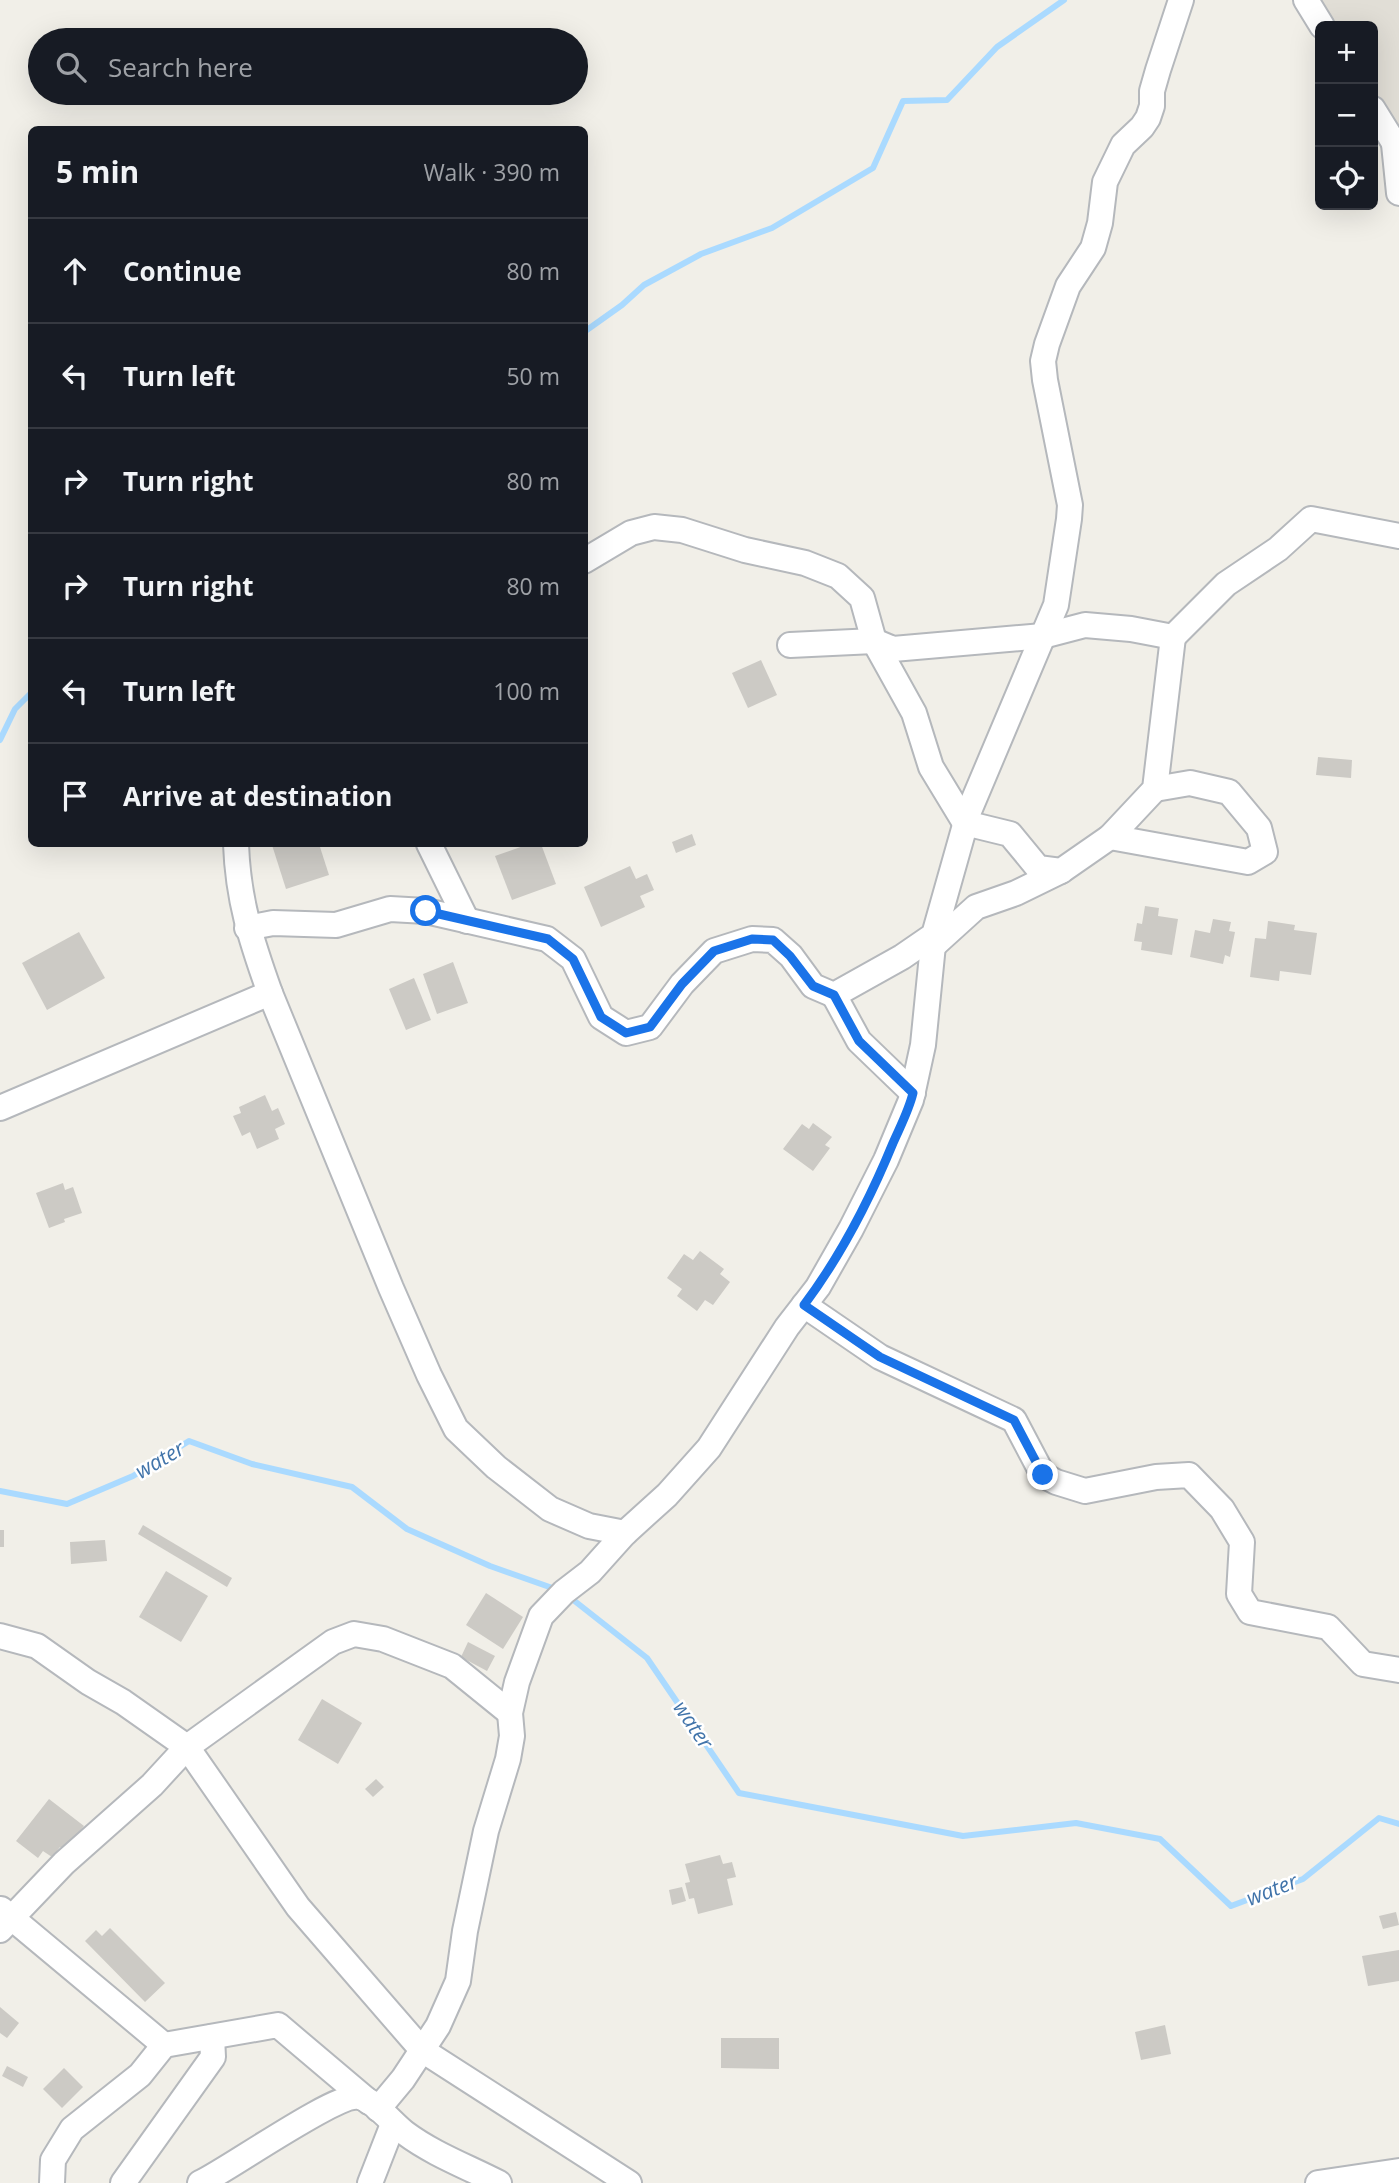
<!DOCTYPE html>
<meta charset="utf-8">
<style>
:root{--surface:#171b24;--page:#242831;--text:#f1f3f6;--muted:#9ea1a6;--line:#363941}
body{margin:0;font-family:"Open Sans",sans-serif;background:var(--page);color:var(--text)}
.controls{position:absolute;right:21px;top:21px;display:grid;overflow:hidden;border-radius:10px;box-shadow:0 7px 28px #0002}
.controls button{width:63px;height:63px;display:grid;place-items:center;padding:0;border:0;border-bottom:2px solid var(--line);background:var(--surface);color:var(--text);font:35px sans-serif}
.stop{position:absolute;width:21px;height:21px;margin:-16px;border:5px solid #1a73e8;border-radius:50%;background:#fff}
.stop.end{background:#1a73e8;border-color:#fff;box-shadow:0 2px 7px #0008}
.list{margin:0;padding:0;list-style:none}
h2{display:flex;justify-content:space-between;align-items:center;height:91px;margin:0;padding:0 28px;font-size:30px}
h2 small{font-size:23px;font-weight:400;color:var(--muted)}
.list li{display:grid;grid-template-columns:46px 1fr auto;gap:21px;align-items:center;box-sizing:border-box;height:105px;padding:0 28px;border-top:2px solid var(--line)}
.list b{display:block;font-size:26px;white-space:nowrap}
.list em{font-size:23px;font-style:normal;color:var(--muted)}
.icon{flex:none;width:38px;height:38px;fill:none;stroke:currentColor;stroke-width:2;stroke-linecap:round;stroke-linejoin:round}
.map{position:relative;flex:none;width:1399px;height:2183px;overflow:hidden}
.search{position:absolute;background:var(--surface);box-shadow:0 7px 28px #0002;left:28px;top:28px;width:560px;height:77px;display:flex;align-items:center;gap:18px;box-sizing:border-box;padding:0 24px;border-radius:38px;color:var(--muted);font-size:26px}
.panel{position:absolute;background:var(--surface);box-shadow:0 7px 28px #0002;left:28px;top:126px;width:560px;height:721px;border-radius:10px}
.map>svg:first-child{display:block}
.education{fill:#e1ded6}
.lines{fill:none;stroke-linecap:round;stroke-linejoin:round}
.stream{stroke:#aadaff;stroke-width:6}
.building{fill:#cccac5}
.minor-casing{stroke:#b5b8bc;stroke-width:28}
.minor{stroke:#fff;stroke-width:24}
.route{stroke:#1a73e8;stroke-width:9}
.labels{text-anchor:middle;stroke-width:5;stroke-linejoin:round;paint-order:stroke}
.water-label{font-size:21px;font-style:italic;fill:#4174aa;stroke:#fff}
</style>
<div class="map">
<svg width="1399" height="2183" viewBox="0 0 1399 2183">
<rect width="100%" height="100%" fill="#f1efe8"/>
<polygon class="education" points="1309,0 1399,0 1399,168 1373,119 1373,26 1323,26"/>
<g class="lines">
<g class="stream">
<polyline points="584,332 622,305 644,285 701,254 772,228 873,168 903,101 947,100 997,47 1064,0"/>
<polyline points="0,740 15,709 32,692"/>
<polyline points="0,1491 67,1504 133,1476 189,1441 252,1464 352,1487 407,1529 490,1566 558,1590"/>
<polyline points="567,1595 647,1658 739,1793 963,1836 1076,1823 1160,1839 1231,1906 1303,1879 1379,1818 1399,1824"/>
</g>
</g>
<g class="building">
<polygon points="761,660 777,695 748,708 732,673"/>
<polygon points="1318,757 1352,760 1351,778 1316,775"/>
<polygon points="692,834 696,845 676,853 672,842"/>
<polygon points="277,844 319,844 329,875 286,889 272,845"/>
<polygon points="529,844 541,844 556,884 512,900 495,856"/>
<polygon points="630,866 636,879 647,874 654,890 640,896 645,907 601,927 584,887"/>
<polygon points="1145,906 1159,908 1158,916 1178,919 1172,955 1141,950 1142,942 1134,941 1137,923 1142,924"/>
<polygon points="1213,919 1231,922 1229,931 1235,932 1230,957 1225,955 1223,964 1190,957 1195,930 1210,933"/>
<polygon points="1268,921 1295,925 1294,930 1317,933 1311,975 1280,971 1279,981 1250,977 1255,938 1266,939"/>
<polygon points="79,932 105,978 47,1010 22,963"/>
<polygon points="453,962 468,1003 437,1014 423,974"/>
<polygon points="414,978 431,1020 406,1030 389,989"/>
<polygon points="265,1095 272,1111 278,1108 285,1124 275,1129 279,1139 257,1149 250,1132 242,1136 233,1116 241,1113 239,1107"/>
<polygon points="813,1123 832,1137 825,1145 830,1148 813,1171 783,1149 802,1124 809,1129"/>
<polygon points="63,1183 65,1190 73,1187 82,1213 64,1219 65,1222 49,1228 36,1193"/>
<polygon points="700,1251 724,1269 720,1274 730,1282 713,1305 705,1300 697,1311 677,1296 682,1289 667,1278 684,1254 693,1260"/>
<polygon points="143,1525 232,1578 227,1587 138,1534"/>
<rect x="0" y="1530" width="4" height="17"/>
<polygon points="105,1540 107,1561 71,1564 70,1542"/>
<polygon points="166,1571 208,1596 181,1642 139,1617"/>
<polygon points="486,1593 523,1617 503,1649 466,1625"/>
<polygon points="468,1642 495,1656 487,1671 461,1657"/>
<polygon points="322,1699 362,1723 338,1764 298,1740"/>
<polygon points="376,1779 384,1787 373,1797 365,1789"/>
<polygon points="49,1799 84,1826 65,1851 60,1847 52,1857 43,1851 38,1858 16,1841"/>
<polygon points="720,1855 723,1864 732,1862 736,1877 727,1879 733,1905 698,1914 694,1898 689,1899 685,1883 690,1882 685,1864"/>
<polygon points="682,1887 686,1901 672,1905 669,1890"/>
<polygon points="1396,1912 1399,1925 1383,1929 1379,1916"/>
<polygon points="110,1928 165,1983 145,2002 85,1941 96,1930 102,1936"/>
<polygon points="1399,1950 1399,1981 1368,1986 1362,1956"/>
<polygon points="0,2007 19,2023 7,2038 0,2033"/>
<polygon points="1165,2025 1171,2054 1141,2060 1135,2032"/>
<polygon points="721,2038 779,2038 779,2069 721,2068"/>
<polygon points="7,2066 28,2077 23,2087 2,2076"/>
<polygon points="64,2068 83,2087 62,2108 43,2089"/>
</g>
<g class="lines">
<g class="minor-casing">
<g id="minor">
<polyline points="1306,0 1322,26"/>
<polyline points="1373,109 1399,151"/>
<polyline points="1394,144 1399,193"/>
<polyline points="584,561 631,533 654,527 682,530 745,550 805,563 838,576 862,598 874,641 914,713 931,767 965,823 1010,834 1038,868 1061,871 1110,837 1155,789 1173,637"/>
<polyline points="790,645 874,641 893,649 1043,636 1085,625 1131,629 1173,637 1226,584 1278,549 1311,519 1399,536"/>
<polyline points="1110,837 1248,862 1265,852 1259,828 1229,792 1190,783 1155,789"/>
<path d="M236,844C238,900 251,940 270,993"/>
<polyline points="429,844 467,921"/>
<polyline points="247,928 273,923 336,925 390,909 426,911 547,939 573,959 601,1017 626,1033 650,1027 682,984 714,951 752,939 773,940 791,956 813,986 834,995 902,957 934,935 969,811 1056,605 1069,519 1070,505 1045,380 1043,361 1047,344 1068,286 1093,248 1100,223 1105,182 1123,145 1142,127 1148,118 1152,106 1152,91 1158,70 1181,0"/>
<polyline points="933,946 976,907 1016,893 1061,871"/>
<polyline points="834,995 859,1041 913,1093"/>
<polyline points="0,1108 270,993 391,1288 429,1375 456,1429 496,1467 550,1509 589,1526 625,1533"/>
<polyline points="804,1305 880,1357 1014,1420 1043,1475 1056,1482 1085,1491 1156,1477 1189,1475 1222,1509 1242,1542 1239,1594 1250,1612 1328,1627 1363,1664 1399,1670"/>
<polyline points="0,1636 37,1646 88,1682 123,1702 187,1747 152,1785 64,1863 0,1930"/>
<polyline points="510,1713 452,1666 383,1639 354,1634 333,1642 187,1747 298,1907 422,2050 629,2183"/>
<polyline points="1,1909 164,2045"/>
<polyline points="378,2109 403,2079 438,2026 458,1981 465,1931 486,1831 508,1759 512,1736 510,1713 517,1682 541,1616 564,1592 590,1572 625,1533 667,1495 709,1448 787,1327 818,1287 851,1229 886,1160 911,1100 923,1045 934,935"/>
<polyline points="52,2183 53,2160 72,2129 140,2075 164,2045 278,2025 369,2102"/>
<polyline points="123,2183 213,2057 212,2037"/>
<path d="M200,2183C228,2170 336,2093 359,2097C373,2099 393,2124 405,2133C433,2154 468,2167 499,2183"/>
<polyline points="370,2183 393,2124"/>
<polyline points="1318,2183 1399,2171"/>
</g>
</g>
<use href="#minor" class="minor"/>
</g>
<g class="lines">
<path class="route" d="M426,911L548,939L573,959L601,1017L626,1033L650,1027L682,984L714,951L752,939L773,940L790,956L813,986L834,995L859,1041L913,1093C909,1110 900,1127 893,1143C870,1199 840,1257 804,1305L880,1357L1014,1420L1043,1475"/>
</g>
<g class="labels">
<g class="water-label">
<text transform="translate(160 1460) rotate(-30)" y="7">water</text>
<text transform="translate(693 1725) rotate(56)" y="7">water</text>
<text transform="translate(1272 1890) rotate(-21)" y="7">water</text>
</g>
</g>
</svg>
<div class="controls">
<button>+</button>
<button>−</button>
<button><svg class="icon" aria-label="locate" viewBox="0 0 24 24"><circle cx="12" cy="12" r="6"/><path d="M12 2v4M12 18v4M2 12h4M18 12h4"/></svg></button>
</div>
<div class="stop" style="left:426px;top:911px"></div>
<div class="stop end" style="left:1043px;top:1475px"></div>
<div class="search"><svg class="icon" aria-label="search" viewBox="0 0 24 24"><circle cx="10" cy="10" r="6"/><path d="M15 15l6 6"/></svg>Search here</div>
<section class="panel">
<h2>5 min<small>Walk · 390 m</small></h2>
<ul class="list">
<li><svg class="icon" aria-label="ahead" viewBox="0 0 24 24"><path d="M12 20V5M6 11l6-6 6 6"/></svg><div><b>Continue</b></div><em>80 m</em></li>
<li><svg class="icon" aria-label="left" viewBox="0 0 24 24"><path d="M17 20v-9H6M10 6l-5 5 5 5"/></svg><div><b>Turn left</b></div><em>50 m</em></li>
<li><svg class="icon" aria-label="right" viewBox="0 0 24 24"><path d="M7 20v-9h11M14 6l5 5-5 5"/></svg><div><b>Turn right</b></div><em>80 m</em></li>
<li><svg class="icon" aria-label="right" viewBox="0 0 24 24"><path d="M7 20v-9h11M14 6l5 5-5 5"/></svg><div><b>Turn right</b></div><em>80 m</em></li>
<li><svg class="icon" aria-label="left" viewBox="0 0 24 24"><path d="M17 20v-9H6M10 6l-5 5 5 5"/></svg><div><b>Turn left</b></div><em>100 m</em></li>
<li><svg class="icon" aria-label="arrive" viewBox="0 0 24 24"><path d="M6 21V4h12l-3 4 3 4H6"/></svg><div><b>Arrive at destination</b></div></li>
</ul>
</section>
</div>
